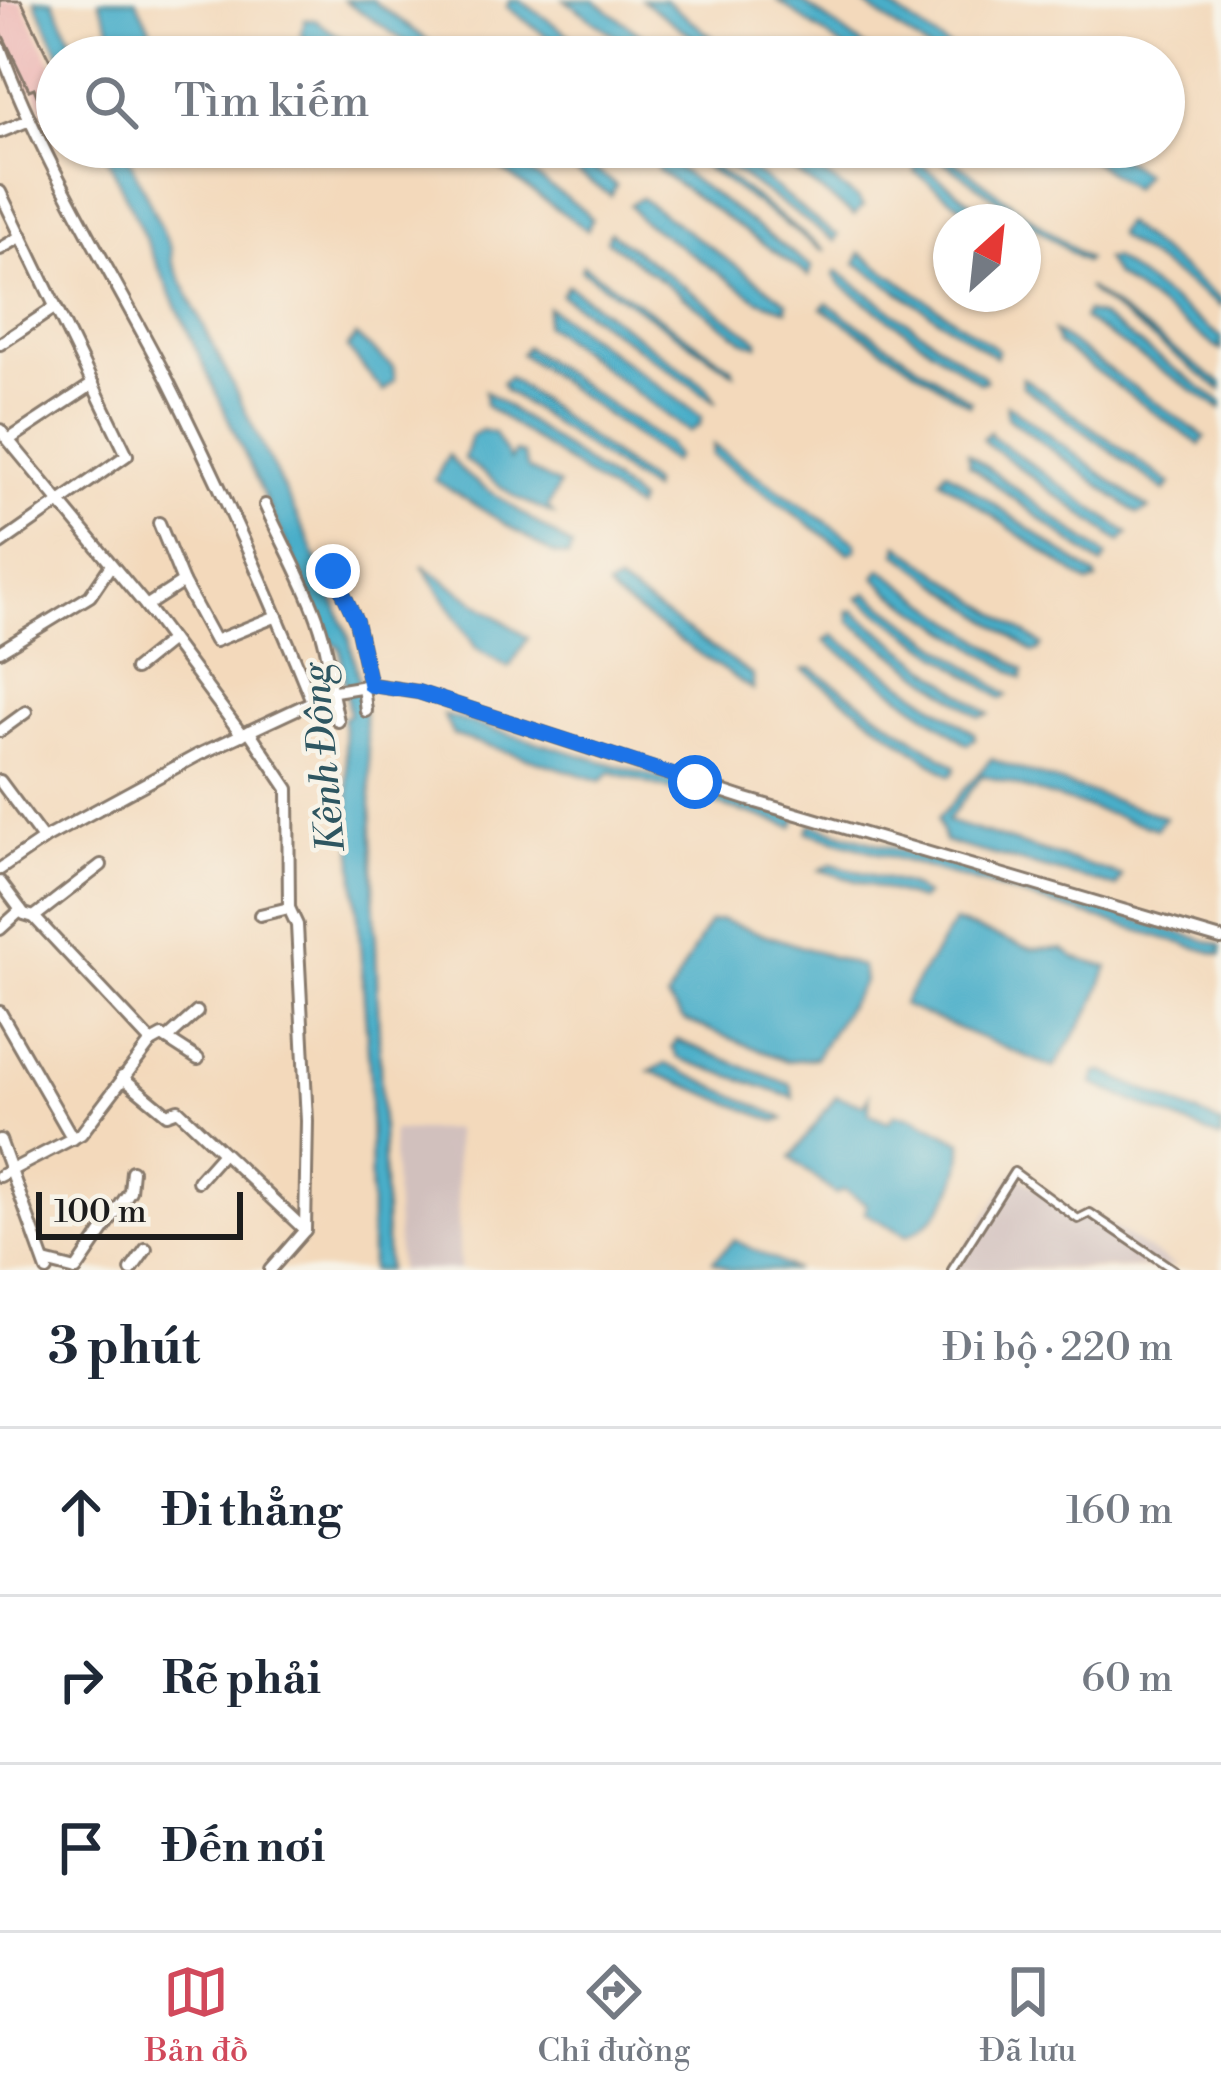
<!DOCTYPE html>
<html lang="vi">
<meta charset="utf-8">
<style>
:root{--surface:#fff;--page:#f6f6f7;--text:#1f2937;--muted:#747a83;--line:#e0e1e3;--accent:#d1495b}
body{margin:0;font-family:"Libre Bodoni",serif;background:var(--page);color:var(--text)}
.compass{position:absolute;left:933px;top:204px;width:108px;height:108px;border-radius:50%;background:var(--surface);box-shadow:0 3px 9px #0004;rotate:27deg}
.scale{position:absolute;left:36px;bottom:30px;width:207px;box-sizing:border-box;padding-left:12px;border:6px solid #1c1c1c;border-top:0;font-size:33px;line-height:42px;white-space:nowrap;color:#1c1c1c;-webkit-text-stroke:9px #f7f3e8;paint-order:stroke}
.stop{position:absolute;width:36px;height:36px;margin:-27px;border:9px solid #1a73e8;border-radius:50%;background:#fff}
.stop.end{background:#1a73e8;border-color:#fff;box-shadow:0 3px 12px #0008}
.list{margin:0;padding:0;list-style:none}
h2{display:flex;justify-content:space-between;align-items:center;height:156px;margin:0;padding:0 48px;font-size:51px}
h2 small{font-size:39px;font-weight:400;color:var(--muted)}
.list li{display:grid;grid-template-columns:78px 1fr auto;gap:36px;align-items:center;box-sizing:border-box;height:168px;padding:0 48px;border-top:3px solid var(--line)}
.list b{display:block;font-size:45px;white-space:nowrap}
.list em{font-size:39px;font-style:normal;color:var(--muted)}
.icon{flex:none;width:66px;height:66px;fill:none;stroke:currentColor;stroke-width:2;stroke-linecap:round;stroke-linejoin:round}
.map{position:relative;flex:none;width:1221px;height:1270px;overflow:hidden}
.search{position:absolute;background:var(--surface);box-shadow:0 3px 9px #0004;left:36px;right:36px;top:36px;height:132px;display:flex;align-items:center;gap:30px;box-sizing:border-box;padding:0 42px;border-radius:66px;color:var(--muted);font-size:45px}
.sheet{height:660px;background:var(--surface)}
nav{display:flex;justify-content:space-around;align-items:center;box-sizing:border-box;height:168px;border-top:3px solid var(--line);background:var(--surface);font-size:33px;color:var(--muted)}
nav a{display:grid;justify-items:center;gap:6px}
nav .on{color:var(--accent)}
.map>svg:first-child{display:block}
.industrial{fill:#d1c0bd}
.water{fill:#4aaec9;stroke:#336572;stroke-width:3}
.building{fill:#ecb1af}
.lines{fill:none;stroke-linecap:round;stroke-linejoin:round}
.service-casing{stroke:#887a6c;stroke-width:12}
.minor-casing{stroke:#887a6c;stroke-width:16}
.service{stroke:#fff;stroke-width:6}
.minor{stroke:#fff;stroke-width:10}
.route{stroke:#1a73e8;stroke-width:15}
.labels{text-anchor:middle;stroke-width:9;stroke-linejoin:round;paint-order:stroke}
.water-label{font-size:39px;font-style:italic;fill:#2e5661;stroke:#f7f3e8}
</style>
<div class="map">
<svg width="1221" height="1270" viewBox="0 0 1221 1270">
<rect width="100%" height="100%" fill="#f7f3e8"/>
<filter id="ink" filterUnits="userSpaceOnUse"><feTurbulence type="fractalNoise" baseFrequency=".00833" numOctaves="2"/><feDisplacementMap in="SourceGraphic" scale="24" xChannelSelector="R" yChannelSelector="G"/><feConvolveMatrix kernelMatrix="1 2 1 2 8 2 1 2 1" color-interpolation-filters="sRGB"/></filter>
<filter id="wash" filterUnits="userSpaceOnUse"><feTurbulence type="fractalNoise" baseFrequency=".004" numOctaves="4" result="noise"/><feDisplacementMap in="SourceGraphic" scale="48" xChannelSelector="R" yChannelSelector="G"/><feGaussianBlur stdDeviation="2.7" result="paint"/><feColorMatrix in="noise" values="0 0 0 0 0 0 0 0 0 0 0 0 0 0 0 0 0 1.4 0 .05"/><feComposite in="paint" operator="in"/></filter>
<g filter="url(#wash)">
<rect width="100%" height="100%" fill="#f3d9bb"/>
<g class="industrial">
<polygon points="455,1129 460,1270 399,1270 392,1131"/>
<polygon points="1014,1172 1077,1218 1090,1213 1176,1267 951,1270"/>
</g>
<g class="water">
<polygon points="35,0 53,0 80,57 61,57"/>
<polygon points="99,0 136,0 164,57 122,57"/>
<polygon points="344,0 372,0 448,55 427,57"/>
<polygon points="510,0 520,0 600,57 574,57 507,7"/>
<polygon points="565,0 594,0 672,57 644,57"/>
<polygon points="642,0 665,0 721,44 713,52"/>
<polygon points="777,0 800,0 879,57 856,57"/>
<polygon points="858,0 881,0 963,57 938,57"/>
<polygon points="305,20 315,20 368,56 335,57 301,36"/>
<polygon points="103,147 124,147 171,249 172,261 308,539 349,637 362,695 370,770 387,1270 371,1270 370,1079 343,718 349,714 340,648 331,642"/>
<polygon points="470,147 494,147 584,210 592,220 587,230"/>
<polygon points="539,147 565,147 616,185 611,196"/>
<polygon points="677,147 688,147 826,251 821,250"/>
<path d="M700,147C740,147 801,215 838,235L835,241Z"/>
<polygon points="760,147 787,147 858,199 863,206 854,215"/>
<polygon points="936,147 1087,259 1084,262 926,149"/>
<polygon points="1073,147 1106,147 1144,174 1132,189"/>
<polygon points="665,159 812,267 809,276 659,171 656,164"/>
<polygon points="914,164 922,165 998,222 982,222 915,172"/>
<polygon points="641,198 787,302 787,310 758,300 640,219 629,205"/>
<polygon points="1124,223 1221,300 1221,307 1120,238 1117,233"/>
<polygon points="610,232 758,340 758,345 746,342 606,240"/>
<polygon points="860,253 998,350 995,357 856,263"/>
<polygon points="1113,258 1221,337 1221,350 1115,276 1105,259"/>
<polygon points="583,265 732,367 734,373 581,270"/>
<polygon points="837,271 983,376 986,381 980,383 841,285 834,275"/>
<polygon points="568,285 707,387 717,403 561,295"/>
<polygon points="1087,287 1221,383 1221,390 1094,295"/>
<polygon points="827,303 971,401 969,405 822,308"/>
<polygon points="548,307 691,409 701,417 700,425 689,432 545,325"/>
<polygon points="1086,312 1099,315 1221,402 1221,409 1083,319"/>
<polygon points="1054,331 1205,437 1200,445 1058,344"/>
<polygon points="356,336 393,367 395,380 383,391 347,348"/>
<polygon points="526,347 668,444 676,456 672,462 521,354"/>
<polygon points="509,377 652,484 651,491 505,390 502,383"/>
<polygon points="1022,378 1028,381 1171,484 1165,491 1022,386"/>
<polygon points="485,391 626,491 638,502 635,509 486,406"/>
<polygon points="1007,405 1013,408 1149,509 1138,514 1007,417"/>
<polygon points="482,430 494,433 510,460 515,452 523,454 528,469 559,485 548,507 553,514 515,497 464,459 471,436"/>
<polygon points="990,432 992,436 1129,534 1120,542 990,446 982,439"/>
<polygon points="713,445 856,542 856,550 849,553 712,455"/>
<polygon points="968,453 1107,556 1102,565 969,465"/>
<polygon points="448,455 466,475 572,547 568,557 553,554 435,480"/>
<polygon points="946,470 1096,576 1097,580 1088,583 940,479"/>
<polygon points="898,544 1042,645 1038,651 1033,652 897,553"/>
<polygon points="422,565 528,638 509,668 476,648"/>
<polygon points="881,569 1024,670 1022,678 890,592 875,577"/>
<polygon points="618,583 753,676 753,690 615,597 607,588"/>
<polygon points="867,593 1004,692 1008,695 1002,699 858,598"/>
<polygon points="848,611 854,611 989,714 980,717 850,622"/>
<polygon points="833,635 974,733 975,738 967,744 825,641"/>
<polygon points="811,668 955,766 954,772 950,776 803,670"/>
<polygon points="443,715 797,818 793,827 611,772 601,781 453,735"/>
<polygon points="991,759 1004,764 1165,817 1157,829 982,775 947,821 1122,876 1116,887 945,842 938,819"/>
<polygon points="811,824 1221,945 1221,955 807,832"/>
<polygon points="831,864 909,885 925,895 920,900 820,870"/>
<polygon points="721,920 862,967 864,981 815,1058 787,1061 684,1020 667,999 709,922"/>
<polygon points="954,922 1032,949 1063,949 1075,958 1108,967 1093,1006 1054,1068 902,1005"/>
<polygon points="677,1040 791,1085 794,1098 678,1058 672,1047"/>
<polygon points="666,1064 779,1116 784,1119 777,1122 650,1071"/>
<polygon points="1104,1072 1221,1124 1221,1139 1093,1084 1096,1073"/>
<path d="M836,1096L864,1105L869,1096V1113L888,1122L895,1114L913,1117L962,1142C963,1180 944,1219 907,1236L865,1213L866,1204L844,1190L835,1194L791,1158Z"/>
<polygon points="734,1240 795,1270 731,1270 713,1261"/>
</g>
<g id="blocks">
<polygon class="building" points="0,0 21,0 57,75 57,147 34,88 29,90 0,30"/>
</g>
</g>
<g filter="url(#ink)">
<use href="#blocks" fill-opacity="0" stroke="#887a6c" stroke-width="3"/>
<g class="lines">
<g class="service-casing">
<polyline id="service" points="952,1270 1014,1172 1078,1219 1090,1213 1174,1270"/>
</g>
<g class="minor-casing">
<g id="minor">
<path d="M0,48C42,162 109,267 165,375C219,482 267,590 312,701"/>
<polyline points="0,132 27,121"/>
<polyline points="0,192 127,455 0,544"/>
<polyline points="0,249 22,236"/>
<polyline points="0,344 54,308"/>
<polyline points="0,430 146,606 242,735"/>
<polyline points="10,439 93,384"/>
<path d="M265,505C291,563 334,629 330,694"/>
<polyline points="159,523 183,582"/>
<polyline points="333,571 356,621 370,685"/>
<polyline points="146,606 183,582 215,641 277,616"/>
<polyline points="0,651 90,596 111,565"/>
<polyline points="135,669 171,640"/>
<polyline points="363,686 366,711"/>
<polyline points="332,693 338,721"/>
<polyline points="0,731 26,712"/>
<polyline points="249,731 288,789 289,908 297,925 307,1121 305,1230 270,1270"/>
<polyline points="0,781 43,839"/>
<polyline points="0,869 47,837 198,755 335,691 372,685 418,692 746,799 1221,939"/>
<polyline points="0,882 24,914 34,917 151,1042 81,1134 0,1176"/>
<polyline points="260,915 289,908"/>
<polyline points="34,917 101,865"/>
<polyline points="0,929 21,910"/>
<polyline points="0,1012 73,1139"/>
<polyline points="167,1039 198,1059"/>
<polyline points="151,1042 162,1036 167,1039 197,1012"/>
<polyline points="122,1077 167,1114 178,1110 305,1230"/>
<polyline points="0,1140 47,1270"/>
<polyline points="198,1181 222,1154"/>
<polyline points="45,1262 76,1270"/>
<polyline points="76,1270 130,1191 132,1171"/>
<polyline points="131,1270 146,1249"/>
</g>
</g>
<use href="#service" class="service"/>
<use href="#minor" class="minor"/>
</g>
</g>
<g class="lines" filter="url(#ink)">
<polyline class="route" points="333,571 356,621 370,685 418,692 695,782"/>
</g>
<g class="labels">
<g class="water-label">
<text transform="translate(322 758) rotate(-95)" y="14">Kênh Đông</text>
</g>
</g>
</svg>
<svg class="compass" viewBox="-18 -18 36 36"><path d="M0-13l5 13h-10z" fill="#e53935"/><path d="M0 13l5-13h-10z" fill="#747a83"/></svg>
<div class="scale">100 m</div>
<div class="stop" style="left:695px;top:782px"></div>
<div class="stop end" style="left:333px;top:571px"></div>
<div class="search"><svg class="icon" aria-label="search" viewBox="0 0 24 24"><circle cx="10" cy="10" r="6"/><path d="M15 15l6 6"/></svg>Tìm kiếm</div>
</div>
<section class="sheet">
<h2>3 phút<small>Đi bộ · 220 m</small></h2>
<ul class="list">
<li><svg class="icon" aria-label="ahead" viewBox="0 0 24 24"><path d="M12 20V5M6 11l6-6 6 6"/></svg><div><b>Đi thẳng</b></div><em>160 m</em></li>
<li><svg class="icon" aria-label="right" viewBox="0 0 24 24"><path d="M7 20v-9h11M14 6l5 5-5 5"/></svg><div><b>Rẽ phải</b></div><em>60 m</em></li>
<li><svg class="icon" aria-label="arrive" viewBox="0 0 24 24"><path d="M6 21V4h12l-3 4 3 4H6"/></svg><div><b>Đến nơi</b></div></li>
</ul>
</section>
<nav>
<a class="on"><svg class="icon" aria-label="map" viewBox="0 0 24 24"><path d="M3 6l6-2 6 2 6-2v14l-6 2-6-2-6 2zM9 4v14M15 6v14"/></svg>Bản đồ</a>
<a><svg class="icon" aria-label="directions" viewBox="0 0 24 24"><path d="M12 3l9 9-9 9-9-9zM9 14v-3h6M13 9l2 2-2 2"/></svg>Chỉ đường</a>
<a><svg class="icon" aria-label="saved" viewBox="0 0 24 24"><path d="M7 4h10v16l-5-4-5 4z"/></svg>Đã lưu</a>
</nav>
